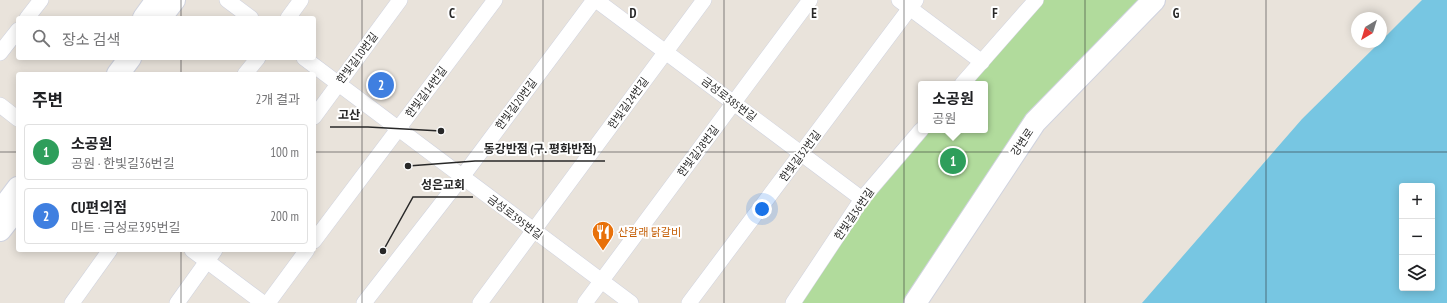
<!DOCTYPE html>
<html lang="ko">
<meta charset="utf-8">
<style>
:root{--surface:#fff;--page:#f6f6f6;--text:#202124;--muted:#757577;--line:#e0e0e0;--accent:#2563eb}
body{margin:0;font-family:"PT Sans Narrow","Noto Sans KR",sans-serif;background:var(--page);color:var(--text)}
.controls{position:absolute;right:12px;bottom:12px;display:grid;overflow:hidden;border-radius:4px;box-shadow:0 2px 10px #0003}
.controls button{width:36px;height:36px;display:grid;place-items:center;padding:0;border:0;border-bottom:1px solid var(--line);background:var(--surface);color:var(--text);font:20px sans-serif}
.compass{position:absolute;left:1351px;top:12px;width:36px;height:36px;border-radius:50%;background:var(--surface);box-shadow:0 2px 10px #0003;rotate:218deg}
.you{position:absolute;left:762px;top:209px;width:14px;height:14px;margin:-10px;border:3px solid #fff;border-radius:50%;background:#1a73e8;box-shadow:0 0 0 6px #1a73e833}
.badge{display:grid;place-items:center;width:26px;height:26px;border-radius:50%;background:var(--accent);color:#fff;font-size:13px;font-weight:700}
.pin{position:absolute;translate:-50% -50%;border:2px solid #fff;box-shadow:0 1px 4px #0006}
.popup{position:absolute;left:918px;top:81px;width:70px;height:52px;box-sizing:border-box;display:grid;place-content:center;border-radius:4px;background:var(--surface);filter:drop-shadow(0 1px 3px #0005);font-size:13px;white-space:nowrap;color:var(--muted)}
.popup b{font-size:15px;color:var(--text)}
.popup::after{content:'';position:absolute;left:50%;top:100%;margin-left:-8px;border:8px solid transparent;border-top-color:var(--surface)}
.list{margin:0;padding:0;list-style:none}
h2{display:flex;justify-content:space-between;align-items:center;height:52px;margin:0;padding:0 16px;font-size:17px}
h2 small{font-size:13px;font-weight:400;color:var(--muted)}
.list li{display:grid;grid-template-columns:26px 1fr auto;gap:12px;align-items:center;box-sizing:border-box;height:56px;margin:0 8px 8px;padding:0 8px;border:1px solid var(--line);border-radius:4px}
.list b{display:block;font-size:15px;white-space:nowrap}
.list p{margin:0;font-size:13px;white-space:nowrap;color:var(--muted)}
.list em{font-size:13px;font-style:normal;color:var(--muted)}
.icon{flex:none;width:22px;height:22px;fill:none;stroke:currentColor;stroke-width:2;stroke-linecap:round;stroke-linejoin:round}
.map{position:relative;flex:none;width:1447px;height:303px;overflow:hidden}
.search{position:absolute;background:var(--surface);box-shadow:0 2px 10px #0003;left:16px;top:16px;width:300px;height:44px;display:flex;align-items:center;gap:10px;box-sizing:border-box;padding:0 14px;border-radius:4px;color:var(--muted);font-size:15px}
.panel{position:absolute;background:var(--surface);box-shadow:0 2px 10px #0003;left:16px;top:72px;width:300px;height:180px;border-radius:4px}
.map>svg:first-child{display:block}
.green{fill:#b1db9c}
.water{fill:#77c6e2;fill-rule:evenodd}
.lines{fill:none;stroke-linecap:round;stroke-linejoin:round}
.street-casing{stroke:#d0d3df;stroke-width:16}
.secondary-casing{stroke:#d0d3df;stroke-width:24}
.street{stroke:#fff;stroke-width:15}
.secondary{stroke:#fff;stroke-width:22}
.grid{fill:none;stroke:#282828;stroke-width:1;stroke-opacity:0.55}
.labels{text-anchor:middle;stroke-width:4;stroke-linejoin:round;paint-order:stroke}
.street-label{font-size:11px;fill:#282828;stroke:#fff}
.food-label{font-size:11px;fill:#c56008;stroke:#fff;text-anchor:start}
.grid-label{font-size:13px;text-anchor:middle;font-weight:bold;fill:#282828;stroke:#fff;stroke-width:4;stroke-linejoin:round;paint-order:stroke}
.leader{fill:none;stroke:#282828;stroke-width:1.5}
.callout-dot{fill:#282828;stroke:#fff;stroke-width:1.5}
.callout-label{font-size:12px;text-anchor:middle;font-weight:bold;fill:#282828;stroke:#fff;stroke-width:4;stroke-linejoin:round;paint-order:stroke}
</style>
<div class="map">
<svg width="1447" height="303" viewBox="0 0 1447 303">
<rect width="100%" height="100%" fill="#e9e3db"/>
<polygon class="green" points="1035,0 1154,0 1035,122 915,303 793,303 922,130 985,130 985,84 963,84"/>
<path class="water" d="M1422,0H1447V303H1142L1302,119L1380,42H1381V41ZM1402,186H1432V288H1402Z"/>
<g class="lines">
<g class="street-casing">
<g id="street">
<polyline points="227,0 251,18"/>
<polyline points="596,0 862,199"/>
<polyline points="899,0 982,62"/>
<polyline points="27,18 41,0"/>
<polyline points="288,18 301,0"/>
<polyline points="0,53 18,30"/>
<polyline points="304,58 631,303"/>
<polyline points="245,74 258,58"/>
<polyline points="962,84 1036,0"/>
<polyline points="0,105 18,119"/>
<polyline points="314,117 400,0"/>
<polyline points="314,241 495,0"/>
<polyline points="192,250 263,303"/>
<polyline points="72,303 110,250"/>
<polyline points="177,303 215,250"/>
<polyline points="268,303 307,250"/>
<polyline points="364,303 462,177 594,0"/>
<polyline points="480,303 704,0"/>
<polyline points="585,303 810,0"/>
<polyline points="689,303 916,0"/>
<polyline points="793,303 862,199 921,130"/>
</g>
</g>
<g class="secondary-casing">
<g id="secondary">
<polyline points="144,18 157,0"/>
<polyline points="160,18 174,0"/>
<polyline points="118,74 130,58"/>
<polyline points="0,212 18,188"/>
<polyline points="0,230 18,207"/>
<polyline points="915,303 1035,122 1154,0"/>
</g>
</g>
<use href="#street" class="street"/>
<use href="#secondary" class="secondary"/>
</g>
<path class="grid" d="M181,0V18M362,0V303M543,0V303M724,0V303M904,0V303M1085,0V303M1266,0V303M181,58V74M0,152H18M314,152H1447M181,250V303"/>
<defs>
<g id="restaurant-pin" transform="scale(1.15)"><path d="M0 17L-7.5 6A9.5 9.5 0 1 1 7.5 6Z" fill="#e8710a" stroke="#fff"/><path d="M-5-6h1v4h1v-4h1v4h1v-4h1v5L-1.5 .5V6h-2V.5L-5-1ZM5-6V6H3V1.5H1.5Q1.5-4 5-6Z" fill="#fff"/></g>
</defs>
<g fill-rule="evenodd">
<use href="#restaurant-pin" x="603" y="232"/>
</g>
<g class="labels">
<g class="street-label">
<text transform="translate(357 58) rotate(-53)" y="4">한빛길10번길</text>
<text transform="translate(426 92) rotate(-53)" y="4">한빛길14번길</text>
<text transform="translate(729 99) rotate(37)" y="4">금성로385번길</text>
<text transform="translate(628 103) rotate(-54)" y="4">한빛길24번길</text>
<text transform="translate(516 104) rotate(-53)" y="4">한빛길20번길</text>
<text transform="translate(1022 142) rotate(-56)" y="4">강변로</text>
<text transform="translate(698 151) rotate(-53)" y="4">한빛길28번길</text>
<text transform="translate(800 156) rotate(-53)" y="4">한빛길32번길</text>
<text transform="translate(854 214) rotate(-55)" y="4">한빛길36번길</text>
<text transform="translate(515 217) rotate(37)" y="4">금성로395번길</text>
</g>
<g class="food-label">
<text x="618" y="236">산갈래 닭갈비</text>
</g>
</g>
<g class="grid-label">
<text x="452" y="18">C</text>
<text x="633" y="18">D</text>
<text x="814" y="18">E</text>
<text x="995" y="18">F</text>
<text x="1176" y="18">G</text>
</g>
<path class="leader" d="M441 131L368 127H330M408 166L475 161H605M383 251L413 197H473"/>
<g class="callout-dot">
<circle cx="441" cy="131" r="4"/>
<circle cx="408" cy="166" r="4"/>
<circle cx="383" cy="251" r="4"/>
</g>
<g class="callout-label">
<text x="349" y="119">고산</text>
<text x="540" y="153">동강반점 (구. 평화반점)</text>
<text x="443" y="189">성은교회</text>
</g>
</svg>
<div class="controls">
<button>+</button>
<button>−</button>
<button><svg class="icon" aria-label="layers" viewBox="0 0 24 24"><path d="M12 4l9 5-9 5-9-5zM3 14l9 5 9-5"/></svg></button>
</div>
<svg class="compass" viewBox="-18 -18 36 36"><path d="M0-13l5 13h-10z" fill="#e53935"/><path d="M0 13l5-13h-10z" fill="#757577"/></svg>
<div class="you"></div>
<div class="pin badge" style="left:953px;top:161px;background:#2e9e5b">1</div>
<div class="popup"><b>소공원</b>공원</div>
<div class="pin badge" style="left:381px;top:85px;background:#3f7fe0">2</div>
<div class="search"><svg class="icon" aria-label="search" viewBox="0 0 24 24"><circle cx="10" cy="10" r="6"/><path d="M15 15l6 6"/></svg>장소 검색</div>
<section class="panel">
<h2>주변<small>2개 결과</small></h2>
<ul class="list">
<li><span class="badge" style="background:#2e9e5b">1</span><div><b>소공원</b><p>공원 · 한빛길36번길</p></div><em>100 m</em></li>
<li><span class="badge" style="background:#3f7fe0">2</span><div><b>CU편의점</b><p>마트 · 금성로395번길</p></div><em>200 m</em></li>
</ul>
</section>
</div>
